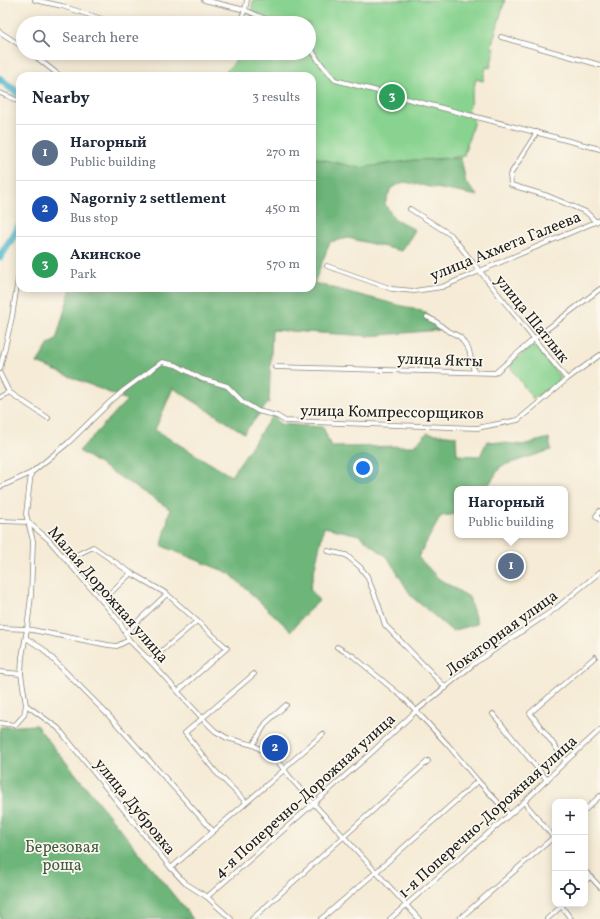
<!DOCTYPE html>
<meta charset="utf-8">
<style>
:root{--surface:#fff;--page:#f2f2f3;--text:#1f2937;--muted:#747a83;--line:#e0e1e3;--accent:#7c3aed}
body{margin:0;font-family:Vollkorn,serif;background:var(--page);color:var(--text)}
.controls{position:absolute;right:12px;bottom:12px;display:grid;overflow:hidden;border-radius:8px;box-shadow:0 2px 10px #0003}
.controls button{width:36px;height:36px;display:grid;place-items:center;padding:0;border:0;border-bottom:1px solid var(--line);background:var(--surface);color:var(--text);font:20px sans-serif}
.you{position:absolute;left:363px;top:468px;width:14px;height:14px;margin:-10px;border:3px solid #fff;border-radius:50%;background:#1a73e8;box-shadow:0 0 0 6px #1a73e833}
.badge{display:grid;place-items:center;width:26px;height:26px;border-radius:50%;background:var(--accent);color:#fff;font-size:13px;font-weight:700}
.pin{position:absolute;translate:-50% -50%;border:2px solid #fff;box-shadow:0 1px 4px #0006}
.popup{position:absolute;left:454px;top:486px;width:114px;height:52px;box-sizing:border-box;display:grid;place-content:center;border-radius:8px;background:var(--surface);filter:drop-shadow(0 1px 3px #0005);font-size:13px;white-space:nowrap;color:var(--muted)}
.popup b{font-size:15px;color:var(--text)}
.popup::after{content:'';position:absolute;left:50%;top:100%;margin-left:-8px;border:8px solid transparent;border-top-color:var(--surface)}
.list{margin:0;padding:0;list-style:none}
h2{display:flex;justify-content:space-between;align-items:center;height:52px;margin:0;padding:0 16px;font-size:17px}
h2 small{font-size:13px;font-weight:400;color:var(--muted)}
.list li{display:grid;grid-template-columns:26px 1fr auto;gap:12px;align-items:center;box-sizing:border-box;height:56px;padding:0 16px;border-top:1px solid var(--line)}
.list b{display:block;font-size:15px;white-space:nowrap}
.list p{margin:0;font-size:13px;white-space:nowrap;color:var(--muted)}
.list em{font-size:13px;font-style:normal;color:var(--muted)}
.icon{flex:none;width:22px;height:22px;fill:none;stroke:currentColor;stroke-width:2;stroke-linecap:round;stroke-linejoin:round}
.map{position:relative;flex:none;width:600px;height:919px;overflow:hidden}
.search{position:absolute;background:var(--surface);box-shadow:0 2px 10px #0003;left:16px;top:16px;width:300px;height:44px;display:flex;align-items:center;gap:10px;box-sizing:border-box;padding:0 14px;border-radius:22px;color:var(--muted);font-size:15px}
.panel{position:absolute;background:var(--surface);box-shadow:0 2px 10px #0003;left:16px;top:72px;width:300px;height:220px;border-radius:12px}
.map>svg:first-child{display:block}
.green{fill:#89d390;stroke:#527856}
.forest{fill:#6eb57a;stroke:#45684b}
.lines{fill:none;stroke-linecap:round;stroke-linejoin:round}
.river{stroke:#4fb7cd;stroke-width:8}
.minor-casing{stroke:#888479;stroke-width:5.5}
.minor{stroke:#fff;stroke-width:4}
.labels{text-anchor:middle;stroke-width:3.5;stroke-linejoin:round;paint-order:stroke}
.street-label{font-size:16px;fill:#1c1c1c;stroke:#fbf7ec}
.park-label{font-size:16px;fill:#425c45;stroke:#fbf7ec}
</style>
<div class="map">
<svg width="600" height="919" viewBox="0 0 600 919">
<rect width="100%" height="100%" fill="#fbf7ec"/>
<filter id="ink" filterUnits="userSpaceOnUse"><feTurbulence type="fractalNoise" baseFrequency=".025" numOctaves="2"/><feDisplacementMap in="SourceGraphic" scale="8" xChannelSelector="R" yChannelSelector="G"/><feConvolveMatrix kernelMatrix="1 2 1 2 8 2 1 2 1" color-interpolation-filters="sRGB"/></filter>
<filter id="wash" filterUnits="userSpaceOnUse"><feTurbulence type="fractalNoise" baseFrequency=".012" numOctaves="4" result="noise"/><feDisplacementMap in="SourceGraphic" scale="16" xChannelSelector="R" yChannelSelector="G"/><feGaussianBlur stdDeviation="0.9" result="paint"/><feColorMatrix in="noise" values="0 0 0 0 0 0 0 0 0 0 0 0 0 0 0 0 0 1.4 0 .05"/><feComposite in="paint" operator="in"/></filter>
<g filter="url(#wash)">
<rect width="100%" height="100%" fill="#f5ebd6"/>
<g class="green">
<polygon points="253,0 505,0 491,47 495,48 490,68 486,67 483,81 476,79 468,112 474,121 465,151 464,156 359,168 312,157 312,76 227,76 227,70 234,63 238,53 309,53 309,23 248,23 251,15"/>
<polygon points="532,346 535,346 561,378 560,380 533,399 509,365"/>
</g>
<g class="forest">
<polygon points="312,157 359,168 414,160 461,158 466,183 478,196 404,182 391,188 385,204 394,218 415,230 402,251 348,238 330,242 314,283 425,312 439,330 370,336 272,330 269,402 244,433 173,388 155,430 231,476 274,413 279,424 323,427 331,447 414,446 427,433 456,436 457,455 480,456 487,441 522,445 549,438 551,450 501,466 486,489 457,489 457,514 441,516 418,557 439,579 469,597 477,624 452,631 412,597 388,558 359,535 324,527 310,589 319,601 306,613 291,631 229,573 162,546 170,509 79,451 127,400 37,363 49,344 56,340 71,288 312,288"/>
<polygon points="36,725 193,919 0,919 0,727"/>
</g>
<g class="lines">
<g class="river">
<polyline points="0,79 20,95"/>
<polyline points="0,257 20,225"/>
</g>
</g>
</g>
<g filter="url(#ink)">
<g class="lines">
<g class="minor-casing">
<g id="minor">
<polyline points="35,0 62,6 114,23"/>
<polyline points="204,0 245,10 275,23"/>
<polyline points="239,23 245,10 247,0"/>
<polyline points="0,32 23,47"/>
<polyline points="501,37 600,65"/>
<polyline points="309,45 318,60 335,80 465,114 600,149"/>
<polyline points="31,53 60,76"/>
<polyline points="214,53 224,56 225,53"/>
<polyline points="0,93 10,97 20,102"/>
<polyline points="537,132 510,175 511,185 548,196 586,212 596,222"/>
<polyline points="410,209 451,235 534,339 567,379"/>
<polyline points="327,266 392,289 414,291 442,287 600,220"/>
<polyline points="427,317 435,321 445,329 460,337 469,350 474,372"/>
<polyline points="275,367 495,373 534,339 600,289"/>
<polyline points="0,369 12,317 20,266"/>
<polyline points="0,374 9,392 48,418"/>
<polyline points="0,397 9,392"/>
<polyline points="0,487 31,473 68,443 109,403 124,390 162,362 176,365 202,379 217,383 227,386 243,402 258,411 277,416 285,421 477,428 518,420 567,379 600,355"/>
<polyline points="600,511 596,516 600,520"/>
<polyline points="0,521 28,522"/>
<polyline points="28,522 48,539 102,601 119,621 129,640 150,661 202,718 215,731 227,738 253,745 269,754 278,762 293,781 419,919"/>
<polyline points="328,551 346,555 360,567 367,576 378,603 385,625 446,688"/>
<polyline points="66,560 93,547 131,573 167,594 227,648 178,691"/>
<polyline points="102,601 131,573"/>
<polyline points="0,628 27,629 108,645 117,646 129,640"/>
<polyline points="125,633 167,594"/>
<polyline points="26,638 43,649 112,719 213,831"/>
<polyline points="337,647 353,656 406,700 448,745 478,781 509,814"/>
<polyline points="150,661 197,621"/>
<polyline points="0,672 21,674"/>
<polyline points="26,705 58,728 108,790 171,868 185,883 207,897 231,919"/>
<polyline points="493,714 547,780"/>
<polyline points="0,723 15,725 24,715 26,705 21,674 22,657 27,629 31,596 33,541 26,514 31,473"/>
<polyline points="253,745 266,723 286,705"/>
<polyline points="566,761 530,713 595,657"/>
<polyline points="246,802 215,771 185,733 254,674"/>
<polyline points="524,802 555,839"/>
<polyline points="585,810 600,796"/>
<polyline points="171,868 284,770 291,762 323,734"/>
<polyline points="585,871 600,887"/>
<polyline points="585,881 590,877"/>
<polyline points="207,897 370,754 416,711 476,662 555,609 600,572"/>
<polyline points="562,907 571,919"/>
<polyline points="252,919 428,761"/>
<polyline points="321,919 376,872 478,781"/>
<polyline points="390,919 524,802 566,761 600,730"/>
<polyline points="459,919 555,836"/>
<polyline points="547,919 564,904"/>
</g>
</g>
<use href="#minor" class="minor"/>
</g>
</g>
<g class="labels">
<g class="street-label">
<text transform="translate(505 245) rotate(-22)" y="6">улица Ахмета Галеева</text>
<text transform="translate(533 318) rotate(51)" y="6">улица Шатлык</text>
<text transform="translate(440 359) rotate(2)" y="6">улица Якты</text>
<text transform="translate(392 411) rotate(1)" y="6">улица Компрессорщиков</text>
<text transform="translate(109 594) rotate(49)" y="6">Малая Дорожная улица</text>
<text transform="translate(501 632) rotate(-36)" y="6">Локаторная улица</text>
<text transform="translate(304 795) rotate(-42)" y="6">4-я Поперечно-Дорожная улица</text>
<text transform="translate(136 806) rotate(51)" y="6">улица Дубровка</text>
<text transform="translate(487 816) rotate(-42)" y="6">1-я Поперечно-Дорожная улица</text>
</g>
<g class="park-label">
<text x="62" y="852">Березовая<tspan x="62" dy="18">роща</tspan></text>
</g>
</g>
</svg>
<div class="controls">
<button>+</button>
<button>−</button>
<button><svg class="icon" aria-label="locate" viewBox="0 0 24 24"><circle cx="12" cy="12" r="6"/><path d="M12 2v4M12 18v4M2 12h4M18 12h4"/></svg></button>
</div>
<div class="you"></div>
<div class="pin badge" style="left:511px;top:566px;background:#5c6f8a">1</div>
<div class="popup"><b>Нагорный</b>Public building</div>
<div class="pin badge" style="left:275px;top:748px;background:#1a4fb4">2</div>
<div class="pin badge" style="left:392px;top:97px;background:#2e9e5b">3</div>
<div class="search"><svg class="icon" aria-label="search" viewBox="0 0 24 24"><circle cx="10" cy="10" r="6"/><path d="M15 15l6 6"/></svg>Search here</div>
<section class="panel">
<h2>Nearby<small>3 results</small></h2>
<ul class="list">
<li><span class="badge" style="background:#5c6f8a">1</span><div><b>Нагорный</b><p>Public building</p></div><em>270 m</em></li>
<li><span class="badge" style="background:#1a4fb4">2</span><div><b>Nagorniy 2 settlement</b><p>Bus stop</p></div><em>450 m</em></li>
<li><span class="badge" style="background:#2e9e5b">3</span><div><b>Акинское</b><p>Park</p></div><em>570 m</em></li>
</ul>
</section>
</div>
